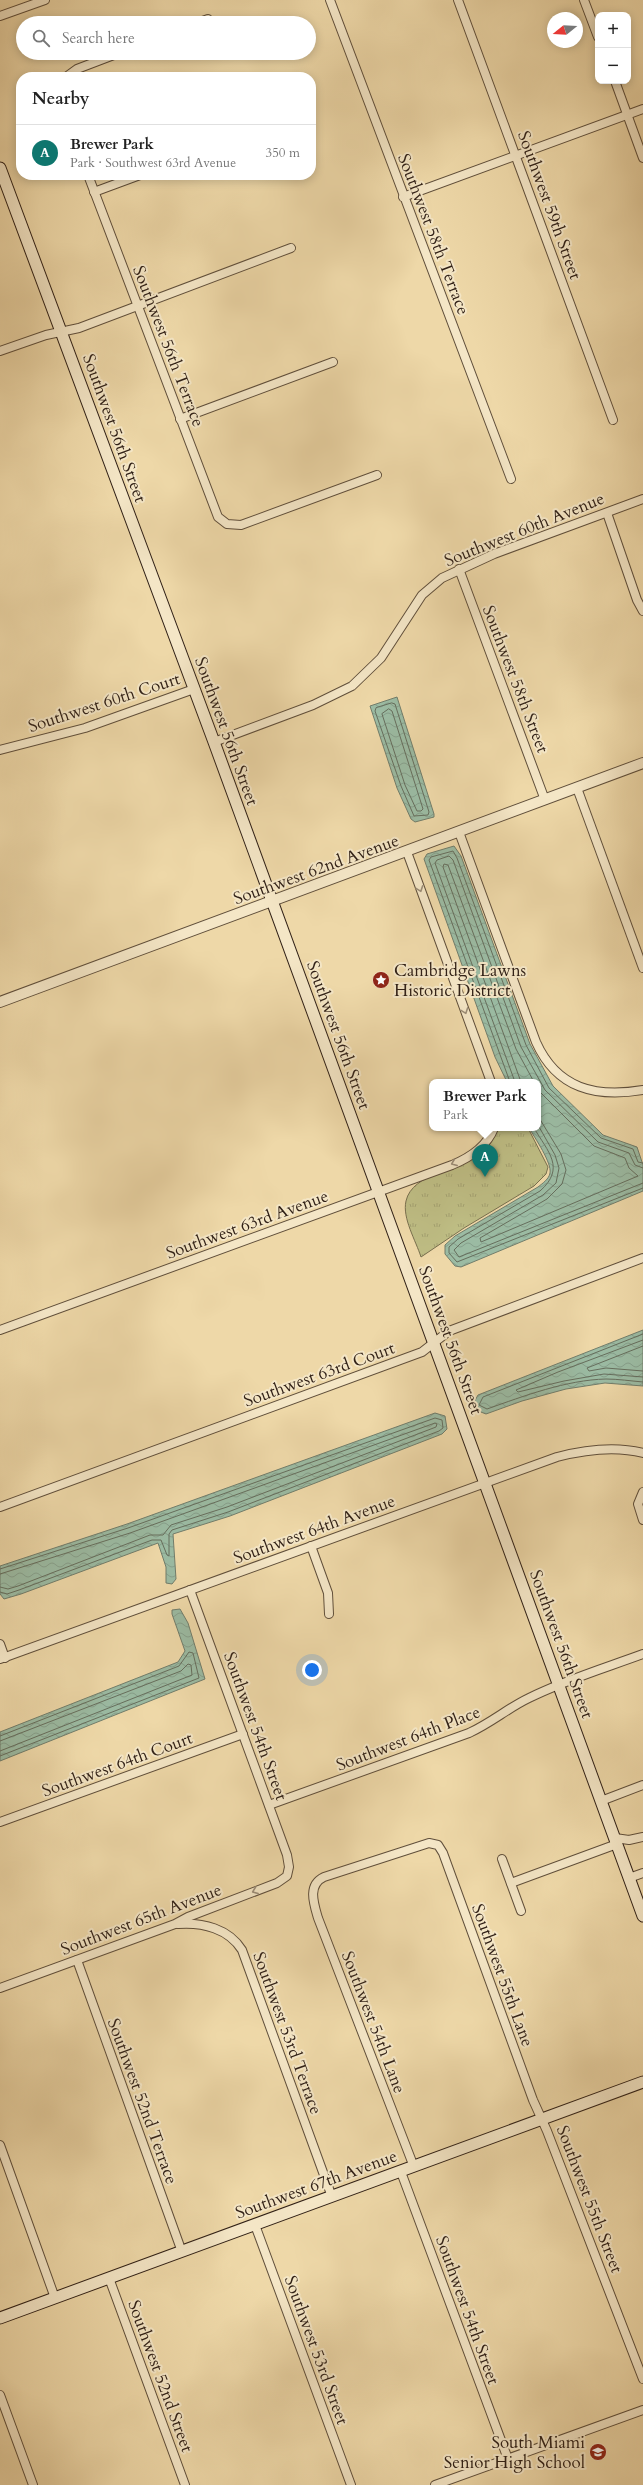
<!DOCTYPE html>
<meta charset="utf-8">
<style>
:root{--surface:#fff;--page:#f2f2f2;--text:#222;--muted:#767676;--line:#e0e0e0;--accent:#0f766e}
body{margin:0;font-family:Cardo,serif;background:var(--page);color:var(--text)}
.controls{position:absolute;right:12px;top:12px;display:grid;overflow:hidden;border-radius:8px;box-shadow:0 2px 10px #0003}
.controls button{width:36px;height:36px;display:grid;place-items:center;padding:0;border:0;border-bottom:1px solid var(--line);background:var(--surface);color:var(--text);font:20px sans-serif}
.compass{position:absolute;left:547px;top:12px;width:36px;height:36px;border-radius:50%;background:var(--surface);box-shadow:0 2px 10px #0003;rotate:252deg}
.you{position:absolute;left:312px;top:1670px;width:14px;height:14px;margin:-10px;border:3px solid #fff;border-radius:50%;background:#1a73e8;box-shadow:0 0 0 6px #1a73e833}
.badge{display:grid;place-items:center;width:26px;height:26px;border-radius:50%;background:var(--accent);color:#fff;font-size:13px;font-weight:700}
.pin{position:absolute;translate:-50% -33px;filter:drop-shadow(0 1px 2px #0008)}
.pin::after{content:'';position:absolute;top:21px;width:14px;height:12px;background:inherit;clip-path:polygon(0 0,100% 0,50% 100%)}
.popup{position:absolute;left:429px;top:1079px;width:112px;height:52px;box-sizing:border-box;display:grid;place-content:center;border-radius:8px;background:var(--surface);filter:drop-shadow(0 1px 3px #0005);font-size:13px;white-space:nowrap;color:var(--muted)}
.popup b{font-size:15px;color:var(--text)}
.popup::after{content:'';position:absolute;left:50%;top:100%;margin-left:-8px;border:8px solid transparent;border-top-color:var(--surface)}
.list{margin:0;padding:0;list-style:none}
h2{display:flex;justify-content:space-between;align-items:center;height:52px;margin:0;padding:0 16px;font-size:17px}
h2 small{font-size:13px;font-weight:400;color:var(--muted)}
.list li{display:grid;grid-template-columns:26px 1fr auto;gap:12px;align-items:center;box-sizing:border-box;height:56px;padding:0 16px;border-top:1px solid var(--line)}
.list b{display:block;font-size:15px;white-space:nowrap}
.list p{margin:0;font-size:13px;white-space:nowrap;color:var(--muted)}
.list em{font-size:13px;font-style:normal;color:var(--muted)}
.icon{flex:none;width:22px;height:22px;fill:none;stroke:currentColor;stroke-width:2;stroke-linecap:round;stroke-linejoin:round}
.map{position:relative;flex:none;width:643px;height:2485px;overflow:hidden}
.search{position:absolute;background:var(--surface);box-shadow:0 2px 10px #0003;left:16px;top:16px;width:300px;height:44px;display:flex;align-items:center;gap:10px;box-sizing:border-box;padding:0 14px;border-radius:22px;color:var(--muted);font-size:15px}
.panel{position:absolute;background:var(--surface);box-shadow:0 2px 10px #0003;left:16px;top:72px;width:300px;height:108px;border-radius:16px}
.map>svg:first-child{display:block}
.park{fill:url(#park-tufts);stroke:#786f4e}
.water{fill:url(#water-waves);stroke:#717d6b}
.lines{fill:none;stroke-linecap:round;stroke-linejoin:round}
.shore{stroke:#666e5d;stroke-width:1}
.minor-casing{stroke:#604f3b;stroke-width:10}
.tertiary-casing{stroke:#604f3b;stroke-width:12}
.secondary-casing{stroke:#312117;stroke-width:13}
.minor{stroke:#f4e6c6;stroke-width:8}
.tertiary{stroke:#f4e6c6;stroke-width:10}
.secondary{stroke:#f4e6c6;stroke-width:11}
.oneway{stroke:#9c8d77}
.labels{text-anchor:middle;stroke-width:4;stroke-linejoin:round;paint-order:stroke}
.street-label{font-size:17px;fill:#312117;stroke:#f4e6c6}
.poi-label{font-size:17px;fill:#312117;stroke:#f4e6c6;text-anchor:start}
</style>
<div class="map">
<svg width="643" height="2485" viewBox="0 0 643 2485">
<defs>
<pattern id="park-tufts" width="24" height="20" patternUnits="userSpaceOnUse"><rect width="24" height="20" fill="#bebd84"/><path d="M3 7l-1-3M5 7V3M7 7l1-3M15 17l-1-3M17 17v-4M19 17l1-3" fill="none" stroke="#a4a271"/></pattern>
<pattern id="water-waves" width="16" height="10" patternUnits="userSpaceOnUse"><rect width="16" height="10" fill="#9bbba3"/><path d="M0 5q4-4 8 0t8 0" fill="none" stroke="#86a08c"/></pattern>
</defs>
<rect width="100%" height="100%" fill="#eed8a8"/>
<filter id="stains"><feTurbulence type="fractalNoise" baseFrequency=".005" numOctaves="4"/><feColorMatrix values="0 0 0 0 .2 0 0 0 0 .09 0 0 0 0 .02 0 0 0 .5 -.17"/></filter>
<radialGradient id="worn" r=".72"><stop offset=".6" stop-color="#630" stop-opacity="0"/><stop offset="1" stop-color="#630" stop-opacity=".3"/></radialGradient>
<path class="park" d="M499,1128H528L548,1167L546,1174L534,1186L464,1228L421,1257C416,1241 402,1218 406,1201C412,1173 461,1169 481,1153C490,1146 494,1137 499,1128Z"/>
<g class="water">
<polygon points="397,697 434,814 434,817 415,822 411,819 397,788 370,706"/>
<path d="M454,846L461,856L530,1044L553,1086L603,1135L637,1147L643,1165V1191L461,1267L455,1266L445,1254V1245L455,1236L538,1187C543,1183 549,1179 550,1173C552,1163 535,1138 529,1128H538V1082H507L495,1057L424,859L427,854Z"/>
<polygon points="643,1330 643,1386 605,1383 566,1389 522,1401 486,1414 473,1409 472,1406 478,1395"/>
<polygon points="435,1413 445,1416 447,1429 442,1434 230,1516 173,1534 176,1579 172,1584 166,1583 166,1567 158,1543 21,1594 4,1599 0,1594 0,1566 127,1524"/>
<polygon points="180,1609 188,1623 205,1679 0,1761 0,1732 178,1662 185,1651 172,1614 172,1610"/>
</g>
<g class="lines">
<g class="shore">
<polygon points="392,703 395,704 429,812 428,815 414,816 401,786 375,711 376,708"/>
<polygon points="389,709 392,711 423,809 421,811 417,811 405,785 382,714"/>
<polyline points="510,1082 429,860 431,857 453,851 457,858 526,1045 549,1088 601,1138 633,1149 638,1162 643,1163"/>
<polyline points="515,1082 435,863 437,860 449,856 453,860 521,1047 545,1090 598,1142 629,1153 635,1165 643,1168"/>
<polyline points="521,1082 443,867 444,864 448,865 516,1049 534,1082"/>
<polyline points="538,1090 594,1146 625,1158 629,1168 638,1176 481,1242 480,1238 547,1199 562,1184 566,1170 561,1154 538,1116"/>
<polyline points="538,1125 555,1155 559,1168 556,1183 543,1195 461,1243 454,1250 459,1257 643,1183"/>
<path d="M534,1128C548,1152 566,1168 540,1191L458,1239L449,1247V1253L457,1262L643,1188"/>
<path d="M643,1334L483,1397L479,1405L487,1409C524,1396 566,1380 606,1379C618,1379 631,1381 643,1382"/>
<polyline points="643,1340 558,1372 516,1390 518,1392 564,1381 604,1374 643,1377"/>
<polyline points="643,1346 587,1368 589,1371 606,1368 643,1371"/>
<polyline points="0,1569 128,1528 435,1418 442,1420 443,1428 439,1431 228,1512 172,1530 169,1534 169,1556 167,1555 161,1540 152,1540 19,1590 7,1594 0,1592"/>
<polyline points="0,1574 130,1533 435,1423 437,1424 436,1427 227,1507 171,1525 163,1535 150,1535 18,1586 8,1589 0,1587"/>
<polyline points="0,1736 179,1666 189,1652 193,1653 199,1678 0,1756"/>
<polyline points="0,1741 181,1671 188,1664 191,1665 192,1675 0,1751"/>
</g>
<g class="minor-casing">
<g id="minor">
<polyline points="330,0 511,479"/>
<polyline points="458,0 613,420"/>
<polyline points="584,0 598,37"/>
<polyline points="0,16 45,0"/>
<polyline points="197,23 208,19"/>
<polyline points="66,77 77,69 119,53"/>
<polyline points="615,81 643,158"/>
<polyline points="88,175 218,517 227,524 241,525 377,475"/>
<polyline points="94,192 140,175"/>
<polyline points="403,197 643,109"/>
<polyline points="0,351 46,335 79,328 291,248"/>
<polyline points="180,419 333,362"/>
<polyline points="607,513 637,600 643,611"/>
<polyline points="459,569 545,800"/>
<polyline points="214,742 313,705 352,686 381,658 422,595 442,578 494,554 643,499"/>
<polyline points="0,750 85,728 194,689"/>
<polyline points="577,788 643,968"/>
<path d="M459,832L536,1042C557,1089 596,1098 643,1090"/>
<polyline points="407,852 491,1082"/>
<path d="M0,1330L452,1165C469,1158 487,1146 494,1128"/>
<polyline points="643,1492 638,1504 643,1520"/>
<polyline points="0,1507 422,1352 449,1331 643,1258"/>
<polyline points="311,1546 328,1593 329,1614"/>
<polyline points="0,1644 5,1658"/>
<path d="M0,1659L557,1457C584,1450 616,1446 643,1453"/>
<polyline points="601,1801 643,1785"/>
<path d="M269,1805L469,1733C491,1723 508,1708 529,1698C565,1680 605,1668 643,1654"/>
<polyline points="0,1822 243,1734"/>
<polyline points="615,1838 629,1840 643,1837"/>
<polyline points="502,1859 521,1911"/>
<polyline points="629,1878 643,1873"/>
<polyline points="511,1883 617,1844"/>
<path d="M178,1924C203,1922 229,1929 242,1950L332,2197"/>
<polyline points="77,1960 182,2252"/>
<polyline points="0,1988 175,1924 188,1917 277,1883 287,1876 289,1867 287,1855 190,1590"/>
<polyline points="0,2145 55,2298"/>
<path d="M414,2167L318,1918C314,1904 307,1885 324,1877L429,1843L438,1845L443,1853L533,2100L547,2131L643,2379"/>
<polyline points="401,2172 508,2459"/>
<polyline points="255,2225 351,2485"/>
<polyline points="109,2278 185,2485"/>
<polyline points="0,2395 33,2485"/>
<polyline points="435,2485 643,2410"/>
</g>
</g>
<g class="tertiary-casing">
<polyline id="tertiary" points="0,1002 643,763"/>
</g>
<g class="secondary-casing">
<g id="secondary">
<polyline points="0,168 214,742 643,1916"/>
<polyline points="0,2318 643,2082"/>
</g>
</g>
<use href="#minor" class="minor"/>
<use href="#tertiary" class="tertiary"/>
<use href="#secondary" class="secondary"/>
</g>
<defs><path id="oneway-chevron" d="M-2-3.5L2.5 0L-2 3.5" fill="none" stroke-width="1.6" stroke-linecap="round" stroke-linejoin="round"/></defs>
<g class="oneway">
<use href="#oneway-chevron" transform="translate(420 889) rotate(70)"/>
<use href="#oneway-chevron" transform="translate(465 1011) rotate(70)"/>
<use href="#oneway-chevron" transform="translate(454 1163) rotate(158)"/>
<use href="#oneway-chevron" transform="translate(255 1891) rotate(159)"/>
</g>
<defs>
<g id="sight-disc" transform="scale(0.9)"><circle r="9.5" fill="#8f2418" stroke="#f4e6c6"/><path d="M0-6L1.8-2.2L6-1.7L2.9 1.2L3.7 5.4L0 3.3L-3.7 5.4L-2.9 1.2L-6-1.7L-1.8-2.2Z" fill="#fff"/></g>
<g id="school-disc" transform="scale(0.9)"><circle r="9.5" fill="#8f2418" stroke="#f4e6c6"/><path d="M0-5L7-2L0 1L-7-2ZM-4 1L0 2.5L4 1V4Q0 6-4 4Z" fill="#fff"/></g>
</defs>
<g fill-rule="evenodd">
<use href="#sight-disc" x="381" y="980"/>
<use href="#school-disc" x="598" y="2452"/>
</g>
<g class="labels">
<g class="street-label">
<text transform="translate(550 205) rotate(70)" y="6">Southwest 59th Street</text>
<text transform="translate(434 234) rotate(69)" y="6">Southwest 58th Terrace</text>
<text transform="translate(169 346) rotate(69)" y="6">Southwest 56th Terrace</text>
<text transform="translate(115 428) rotate(70)" y="6">Southwest 56th Street</text>
<text transform="translate(524 529) rotate(-22)" y="6">Southwest 60th Avenue</text>
<text transform="translate(516 679) rotate(69)" y="6">Southwest 58th Street</text>
<text transform="translate(104 702) rotate(-18)" y="6">Southwest 60th Court</text>
<text transform="translate(227 731) rotate(70)" y="6">Southwest 56th Street</text>
<text transform="translate(316 869) rotate(-20)" y="6">Southwest 62nd Avenue</text>
<text transform="translate(339 1035) rotate(70)" y="6">Southwest 56th Street</text>
<text transform="translate(247 1224) rotate(-20)" y="6">Southwest 63rd Avenue</text>
<text transform="translate(451 1340) rotate(70)" y="6">Southwest 56th Street</text>
<text transform="translate(319 1374) rotate(-20)" y="6">Southwest 63rd Court</text>
<text transform="translate(314 1529) rotate(-20)" y="6">Southwest 64th Avenue</text>
<text transform="translate(562 1644) rotate(70)" y="6">Southwest 56th Street</text>
<text transform="translate(256 1726) rotate(70)" y="6">Southwest 54th Street</text>
<text transform="translate(408 1738) rotate(-21)" y="6">Southwest 64th Place</text>
<text transform="translate(117 1764) rotate(-20)" y="6">Southwest 64th Court</text>
<text transform="translate(141 1919) rotate(-21)" y="6">Southwest 65th Avenue</text>
<text transform="translate(503 1975) rotate(70)" y="6">Southwest 55th Lane</text>
<text transform="translate(374 2022) rotate(69)" y="6">Southwest 54th Lane</text>
<text transform="translate(288 2033) rotate(70)" y="6">Southwest 53rd Terrace</text>
<text transform="translate(143 2101) rotate(70)" y="6">Southwest 52nd Terrace</text>
<text transform="translate(316 2184) rotate(-20)" y="6">Southwest 67th Avenue</text>
<text transform="translate(590 2199) rotate(69)" y="6">Southwest 55th Street</text>
<text transform="translate(468 2310) rotate(70)" y="6">Southwest 54th Street</text>
<text transform="translate(317 2350) rotate(70)" y="6">Southwest 53rd Street</text>
<text transform="translate(161 2376) rotate(70)" y="6">Southwest 52nd Street</text>
</g>
<g class="poi-label">
<text x="394" y="976">Cambridge Lawns<tspan x="394" dy="20">Historic District</tspan></text>
<text x="585" y="2448" text-anchor="end">South Miami<tspan x="585" dy="20">Senior High School</tspan></text>
</g>
</g>
<rect width="100%" height="100%" filter="url(#stains)"/>
<rect width="100%" height="100%" fill="url(#worn)"/>
</svg>
<div class="controls">
<button>+</button>
<button>−</button>
</div>
<svg class="compass" viewBox="-18 -18 36 36"><path d="M0-13l5 13h-10z" fill="#e53935"/><path d="M0 13l5-13h-10z" fill="#767676"/></svg>
<div class="you"></div>
<div class="pin badge" style="left:485px;top:1177px">A</div>
<div class="popup"><b>Brewer Park</b>Park</div>
<div class="search"><svg class="icon" aria-label="search" viewBox="0 0 24 24"><circle cx="10" cy="10" r="6"/><path d="M15 15l6 6"/></svg>Search here</div>
<section class="panel">
<h2>Nearby<small></small></h2>
<ul class="list">
<li><span class="badge">A</span><div><b>Brewer Park</b><p>Park · Southwest 63rd Avenue</p></div><em>350 m</em></li>
</ul>
</section>
</div>
